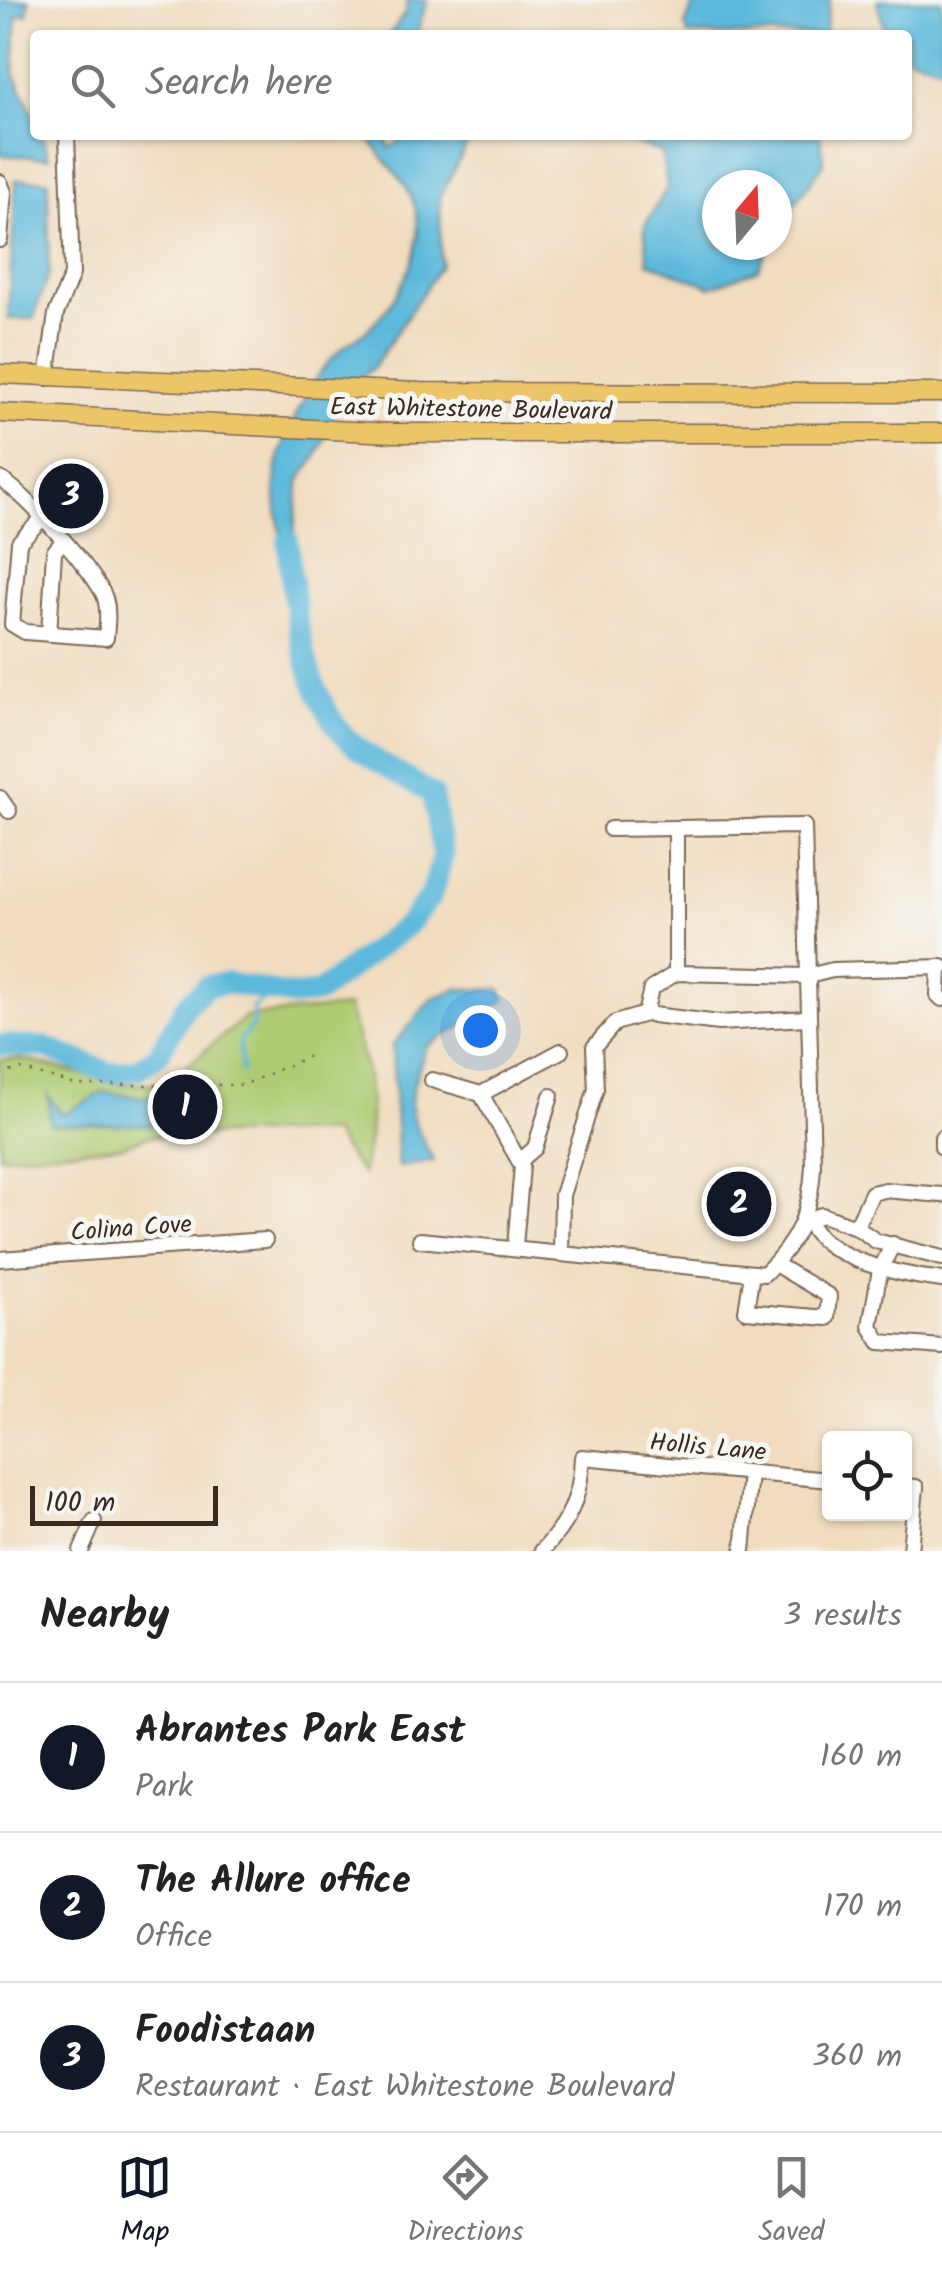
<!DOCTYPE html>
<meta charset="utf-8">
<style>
:root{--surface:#fff;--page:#f6f6f6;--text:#222;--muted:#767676;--line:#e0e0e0;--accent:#111827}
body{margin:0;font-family:Kalam,sans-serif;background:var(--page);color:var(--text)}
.controls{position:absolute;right:30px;bottom:30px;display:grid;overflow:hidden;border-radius:10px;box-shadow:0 2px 8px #0004}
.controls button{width:90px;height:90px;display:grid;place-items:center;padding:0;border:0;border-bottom:2px solid var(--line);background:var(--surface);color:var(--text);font:50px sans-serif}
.compass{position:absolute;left:702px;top:170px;width:90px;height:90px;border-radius:50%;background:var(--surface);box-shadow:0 2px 8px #0004;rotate:19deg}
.scale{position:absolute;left:30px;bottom:25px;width:188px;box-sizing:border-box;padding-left:10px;border:5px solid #3b2a1e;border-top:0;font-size:28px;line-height:35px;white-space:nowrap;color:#3b2a1e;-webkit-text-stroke:8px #f6f6f2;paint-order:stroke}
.you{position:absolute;left:480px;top:1030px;width:35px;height:35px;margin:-25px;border:8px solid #fff;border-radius:50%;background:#1a73e8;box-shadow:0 0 0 15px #1a73e833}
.badge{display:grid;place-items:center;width:65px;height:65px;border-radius:50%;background:var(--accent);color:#fff;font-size:32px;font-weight:700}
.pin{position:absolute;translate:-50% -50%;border:5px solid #fff;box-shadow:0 2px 10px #0006}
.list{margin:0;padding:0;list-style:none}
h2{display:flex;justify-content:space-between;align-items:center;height:130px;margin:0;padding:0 40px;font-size:42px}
h2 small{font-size:32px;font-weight:400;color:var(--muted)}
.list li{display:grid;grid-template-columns:65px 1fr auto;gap:30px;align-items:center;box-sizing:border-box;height:150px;padding:0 40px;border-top:2px solid var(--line)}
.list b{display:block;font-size:38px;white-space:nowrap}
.list p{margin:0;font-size:32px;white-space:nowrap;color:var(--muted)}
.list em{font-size:32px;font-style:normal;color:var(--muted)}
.icon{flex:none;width:55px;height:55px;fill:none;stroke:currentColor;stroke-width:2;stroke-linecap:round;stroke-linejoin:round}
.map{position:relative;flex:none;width:942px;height:1551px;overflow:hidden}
.search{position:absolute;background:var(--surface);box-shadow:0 2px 8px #0004;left:30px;right:30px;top:30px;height:110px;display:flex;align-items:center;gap:25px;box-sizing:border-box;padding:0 35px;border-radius:10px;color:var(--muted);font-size:38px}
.sheet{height:580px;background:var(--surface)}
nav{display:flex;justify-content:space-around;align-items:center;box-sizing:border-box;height:140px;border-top:2px solid var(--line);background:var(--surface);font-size:28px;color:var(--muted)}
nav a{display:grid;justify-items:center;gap:5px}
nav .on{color:var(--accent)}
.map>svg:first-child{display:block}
.green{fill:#afcc73;stroke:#757b48;stroke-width:2.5}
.water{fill:#5db9db;stroke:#4c727c;stroke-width:2.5}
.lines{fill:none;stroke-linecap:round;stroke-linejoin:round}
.stream{stroke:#5db9db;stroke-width:4}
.river{stroke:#5db9db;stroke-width:22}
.minor-casing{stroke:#7b6856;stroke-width:18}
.major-casing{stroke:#7b6856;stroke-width:21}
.path{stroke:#7b6856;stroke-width:2.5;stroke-dasharray:2.5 8;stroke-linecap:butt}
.minor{stroke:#fff;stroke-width:14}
.major{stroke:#edc569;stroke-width:18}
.labels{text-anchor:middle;stroke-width:10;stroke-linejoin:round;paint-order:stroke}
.street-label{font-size:25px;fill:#3b2a1e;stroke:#f6f6f2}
</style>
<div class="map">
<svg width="942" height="1551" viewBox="0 0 942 1551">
<rect width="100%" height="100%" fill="#f6f6f2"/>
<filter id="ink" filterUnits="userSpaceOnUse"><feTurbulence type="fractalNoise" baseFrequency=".01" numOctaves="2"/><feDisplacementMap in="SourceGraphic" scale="20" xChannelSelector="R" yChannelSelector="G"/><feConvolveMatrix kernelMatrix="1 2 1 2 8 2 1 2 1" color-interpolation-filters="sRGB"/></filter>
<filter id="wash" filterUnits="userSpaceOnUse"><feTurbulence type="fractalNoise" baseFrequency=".0048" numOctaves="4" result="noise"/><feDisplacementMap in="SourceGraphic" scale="40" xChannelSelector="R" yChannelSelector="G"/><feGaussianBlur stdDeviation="2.25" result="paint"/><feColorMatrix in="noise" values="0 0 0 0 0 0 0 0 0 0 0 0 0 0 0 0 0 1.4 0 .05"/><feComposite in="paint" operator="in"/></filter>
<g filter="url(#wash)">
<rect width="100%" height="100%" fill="#f1dcbe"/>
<path class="green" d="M347,1007C369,1067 378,1111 362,1174L331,1132L145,1137L122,1146L0,1156V1060L22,1059L122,1084H164L246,1017Z"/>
<g class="water">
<polygon points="0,0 29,0 27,15 17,15 14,72 35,119 35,135 42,135 49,158 0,155"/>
<polygon points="407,0 427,0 417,35 389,35 406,12"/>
<polygon points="696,0 830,0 825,35 688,35 685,25"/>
<polygon points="877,0 942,0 942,67 907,56 907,35 886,35"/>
<path d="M368,135H386L389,148L409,135H484L471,137L440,197L441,265L373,368L348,386L315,459L300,479L290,567C279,539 272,492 278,462C283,435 315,375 335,355C343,346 355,340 365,332C397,303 425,255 416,211C408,177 382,164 368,135Z"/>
<polygon points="612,135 820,135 824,164 777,228 777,185 717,185 717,245 769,245 758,269 711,287 648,262 644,227 667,188 662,153"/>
<polygon points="16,180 48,180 49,273 33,319 8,319"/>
<path d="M458,989H501L505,1000L426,1047C406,1107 403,1105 434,1161L398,1167L392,1046L433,998Z"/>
<polygon points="103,1092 154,1099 161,1121 150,1125 50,1124 48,1095 60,1113 66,1113"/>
</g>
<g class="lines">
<polyline class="stream" points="242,1072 239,1042 253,1025 253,1007 274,992"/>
<path class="river" d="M0,1045L44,1047L110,1073L138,1069L158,1055L186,1005L207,986L227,983L294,996L318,993L407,925L431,896L443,856L432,794C408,778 359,754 342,733C301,682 293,604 288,541"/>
</g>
</g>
<g filter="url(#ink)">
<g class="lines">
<g class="minor-casing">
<g id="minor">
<polyline points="0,182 4,192 0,240"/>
<polyline points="47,378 56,314 72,274 67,135"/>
<path d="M0,479C24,492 96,573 105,598C109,611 107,625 106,638L25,632L12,624L19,542L43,518"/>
<polyline points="49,634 54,552 62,542"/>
<polyline points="0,798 9,811"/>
<polyline points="939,967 938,995 942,999"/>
<polyline points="676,973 676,830"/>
<polyline points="645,1014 651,989 676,973 808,976 833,970 942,967"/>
<polyline points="432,1080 481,1094"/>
<polyline points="942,1137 942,1147"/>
<polyline points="520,1161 535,1148 551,1096"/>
<polyline points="856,1227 872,1193 885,1190 942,1195"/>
<path d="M420,1240L764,1274C798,1242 811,1212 813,1165L804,826L610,829"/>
<polyline points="893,1244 880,1270 870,1326 880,1342 942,1347"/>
<polyline points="515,1246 522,1166 481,1094 561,1051"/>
<polyline points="561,1254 562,1195 596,1089 594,1047 615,1023 645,1014 719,1023 807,1018"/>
<path d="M942,1258L876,1241L856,1227L822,1215L807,1220C827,1261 901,1275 942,1280"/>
<polyline points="0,1259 265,1240"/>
<polyline points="752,1273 746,1311 827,1318 829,1296 775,1264"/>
<polyline points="904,1486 916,1487 910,1551"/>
<polyline points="81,1551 94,1521"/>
<path d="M542,1551C569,1522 581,1497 582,1457L830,1480"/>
<polyline points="743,1551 750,1473"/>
</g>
</g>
<g class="major-casing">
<g id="major">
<polyline points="0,374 420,392 942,393"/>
<polyline points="0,413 392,433 942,433"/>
</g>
</g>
<polyline class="path" points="0,1074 21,1069 76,1085 243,1085 314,1054"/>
<use href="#minor" class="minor"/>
<use href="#major" class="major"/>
</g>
</g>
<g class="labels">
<g class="street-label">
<text transform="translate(471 408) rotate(1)" y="9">East Whitestone Boulevard</text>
<text transform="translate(131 1227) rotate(-4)" y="9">Colina Cove</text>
<text transform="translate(708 1446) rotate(5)" y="9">Hollis Lane</text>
</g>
</g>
</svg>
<div class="controls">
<button><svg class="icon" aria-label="locate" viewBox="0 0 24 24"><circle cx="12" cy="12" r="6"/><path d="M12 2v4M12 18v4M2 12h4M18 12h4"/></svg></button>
</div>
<svg class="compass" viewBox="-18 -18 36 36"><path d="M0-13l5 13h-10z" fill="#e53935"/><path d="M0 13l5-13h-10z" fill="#767676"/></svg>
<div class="scale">100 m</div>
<div class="you"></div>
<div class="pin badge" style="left:185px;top:1107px">1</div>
<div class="pin badge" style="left:739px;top:1204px">2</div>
<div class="pin badge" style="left:71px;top:496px">3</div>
<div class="search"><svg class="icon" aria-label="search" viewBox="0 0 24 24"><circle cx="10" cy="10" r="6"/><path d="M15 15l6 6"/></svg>Search here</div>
</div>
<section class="sheet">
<h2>Nearby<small>3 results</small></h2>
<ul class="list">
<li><span class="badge">1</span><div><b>Abrantes Park East</b><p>Park</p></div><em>160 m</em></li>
<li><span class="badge">2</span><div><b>The Allure office</b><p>Office</p></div><em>170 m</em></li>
<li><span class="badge">3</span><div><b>Foodistaan</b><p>Restaurant · East Whitestone Boulevard</p></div><em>360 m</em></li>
</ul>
</section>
<nav>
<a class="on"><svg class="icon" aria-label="map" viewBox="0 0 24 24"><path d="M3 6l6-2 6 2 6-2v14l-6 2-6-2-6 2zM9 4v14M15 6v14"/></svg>Map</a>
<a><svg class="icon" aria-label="directions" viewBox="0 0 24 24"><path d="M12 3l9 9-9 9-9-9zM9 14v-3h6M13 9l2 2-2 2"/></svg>Directions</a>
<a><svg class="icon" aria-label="saved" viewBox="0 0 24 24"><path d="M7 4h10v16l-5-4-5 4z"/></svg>Saved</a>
</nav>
